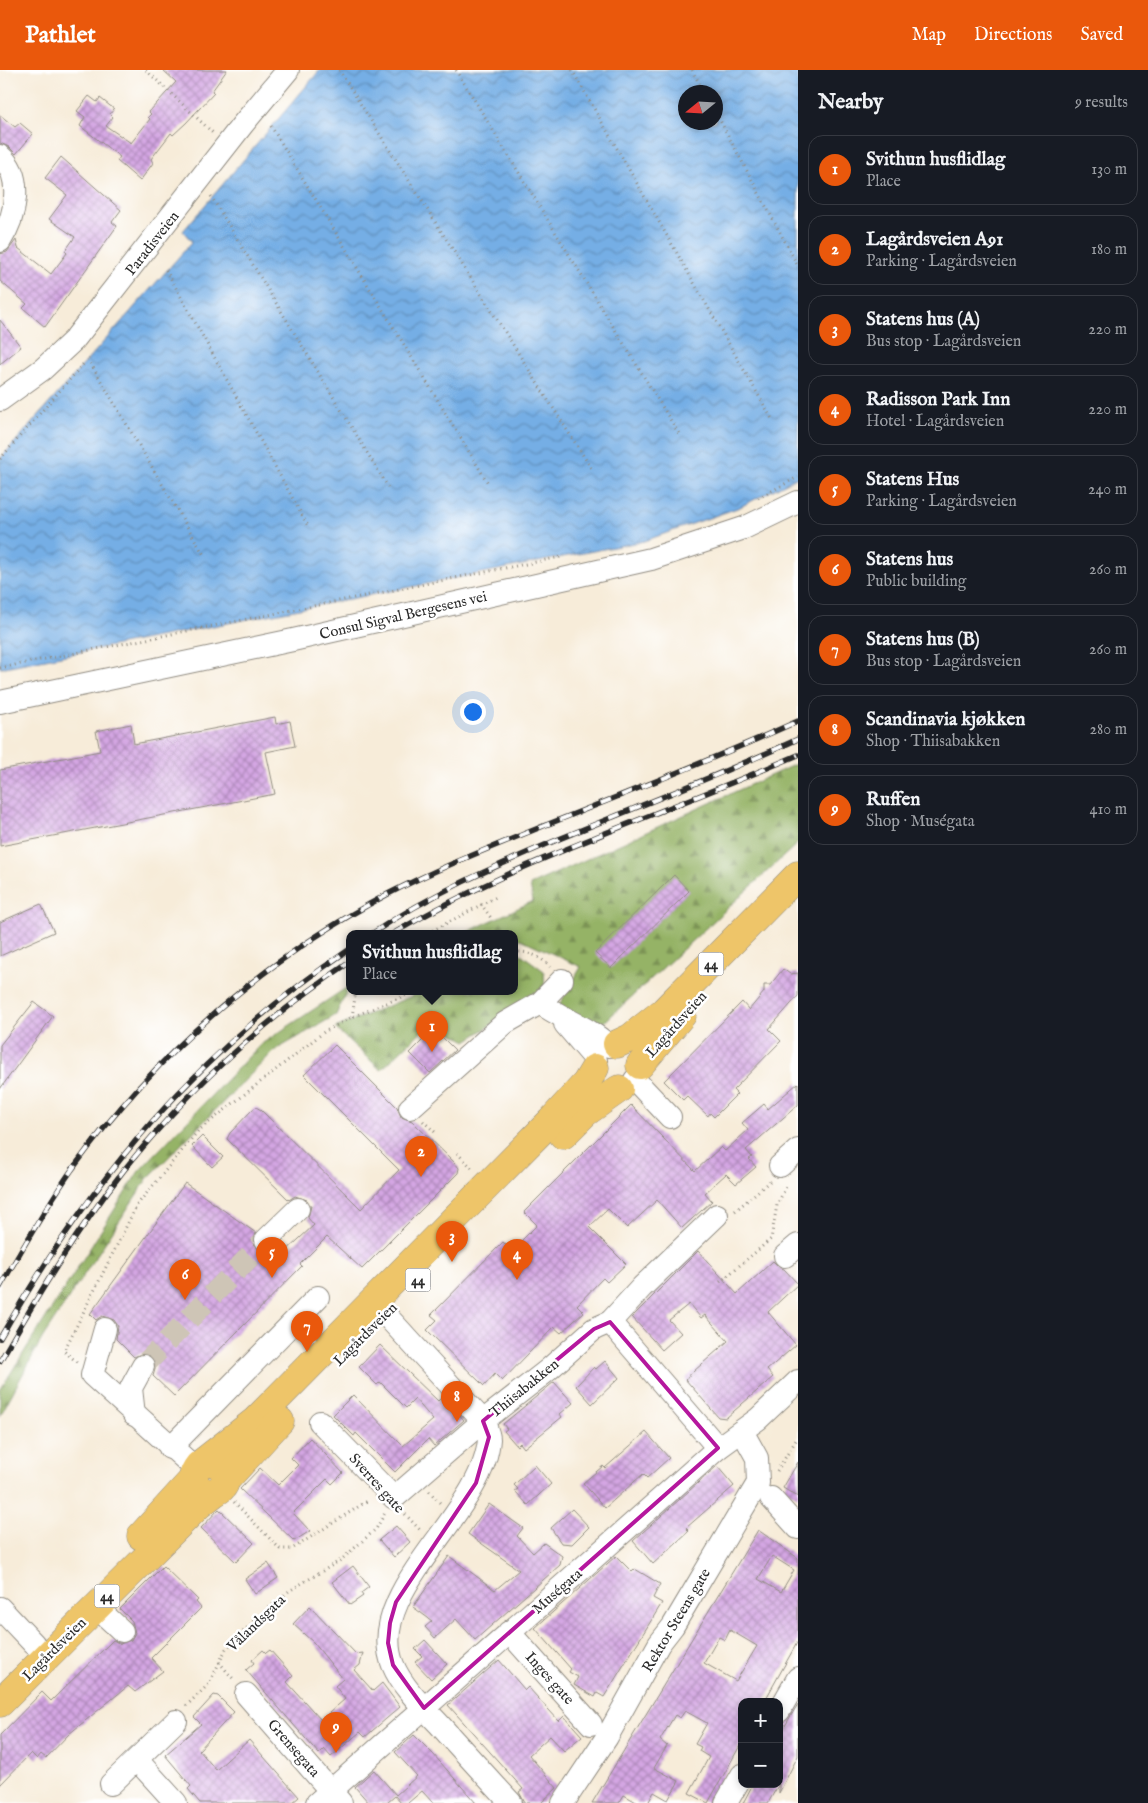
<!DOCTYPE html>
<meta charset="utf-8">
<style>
:root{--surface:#171b24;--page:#242831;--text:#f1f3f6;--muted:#9ea1a6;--line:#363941;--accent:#ea580c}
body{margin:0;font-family:"IM FELL English",serif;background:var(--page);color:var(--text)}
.controls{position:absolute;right:15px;bottom:15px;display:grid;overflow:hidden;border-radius:10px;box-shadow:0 2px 8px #0003}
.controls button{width:45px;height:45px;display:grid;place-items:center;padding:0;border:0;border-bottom:1px solid var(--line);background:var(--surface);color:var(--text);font:25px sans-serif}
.compass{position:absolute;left:678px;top:15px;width:45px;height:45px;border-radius:50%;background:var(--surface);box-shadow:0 2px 8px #0003;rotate:252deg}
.you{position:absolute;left:472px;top:641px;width:18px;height:18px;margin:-12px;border:4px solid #fff;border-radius:50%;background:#1a73e8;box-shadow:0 0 0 8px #1a73e833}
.badge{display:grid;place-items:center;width:32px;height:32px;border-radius:50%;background:var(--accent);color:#fff;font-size:16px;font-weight:700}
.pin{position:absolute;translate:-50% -41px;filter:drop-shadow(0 1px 2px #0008)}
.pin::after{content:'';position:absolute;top:26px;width:18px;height:15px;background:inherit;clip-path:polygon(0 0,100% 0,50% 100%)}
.popup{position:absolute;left:346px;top:860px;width:172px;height:65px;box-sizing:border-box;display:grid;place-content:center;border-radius:10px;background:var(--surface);filter:drop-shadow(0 1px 4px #0005);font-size:16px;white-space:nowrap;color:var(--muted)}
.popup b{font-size:19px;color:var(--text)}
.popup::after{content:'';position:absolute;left:50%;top:100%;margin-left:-10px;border:10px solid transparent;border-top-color:var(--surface)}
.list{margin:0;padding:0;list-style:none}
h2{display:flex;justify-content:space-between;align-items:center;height:65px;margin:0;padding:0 20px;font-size:21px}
h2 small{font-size:16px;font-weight:400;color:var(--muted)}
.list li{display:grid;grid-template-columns:32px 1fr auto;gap:15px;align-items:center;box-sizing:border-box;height:70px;margin:0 10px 10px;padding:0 10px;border:1px solid var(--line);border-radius:15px}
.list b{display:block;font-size:19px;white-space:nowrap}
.list p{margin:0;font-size:16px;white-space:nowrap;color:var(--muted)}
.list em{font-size:16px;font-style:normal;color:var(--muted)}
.map{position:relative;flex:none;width:798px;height:1733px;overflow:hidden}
header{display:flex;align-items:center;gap:30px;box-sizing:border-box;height:70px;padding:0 25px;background:var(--accent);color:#fff}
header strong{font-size:24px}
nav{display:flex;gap:28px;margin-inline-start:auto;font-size:18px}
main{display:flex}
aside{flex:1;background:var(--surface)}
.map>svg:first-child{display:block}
.forest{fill:url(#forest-firs);stroke:#606f48}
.water{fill:url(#water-waves);stroke:#506c88;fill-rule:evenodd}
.building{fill:url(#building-cross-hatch);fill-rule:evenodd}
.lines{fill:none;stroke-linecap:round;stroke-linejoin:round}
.minor-tunnel{stroke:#cec5b6;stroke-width:22;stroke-dasharray:22 11;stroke-linecap:butt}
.minor-casing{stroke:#918c82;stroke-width:24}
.major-casing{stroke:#918c82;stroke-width:29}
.path{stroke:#918c82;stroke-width:3;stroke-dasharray:1 4;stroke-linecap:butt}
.minor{stroke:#fff;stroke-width:22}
.major{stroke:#eec569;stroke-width:28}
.rail-casing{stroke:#2b2b2b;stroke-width:5.5}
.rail{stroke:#fff;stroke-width:4;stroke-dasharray:11;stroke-linecap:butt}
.marked{fill:none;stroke:#b5179e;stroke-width:4;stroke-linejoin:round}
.labels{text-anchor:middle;stroke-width:5;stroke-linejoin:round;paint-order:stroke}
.shield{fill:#fff;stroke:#6b6b6b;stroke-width:1}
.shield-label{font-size:14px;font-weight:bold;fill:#2b2b2b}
.street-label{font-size:15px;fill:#2b2b2b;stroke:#fff}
</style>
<header>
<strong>Pathlet</strong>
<nav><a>Map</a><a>Directions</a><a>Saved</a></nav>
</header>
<main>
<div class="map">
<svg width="798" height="1733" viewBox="0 0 798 1733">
<defs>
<pattern id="forest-firs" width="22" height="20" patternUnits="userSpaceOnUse" patternTransform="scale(1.25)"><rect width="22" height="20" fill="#95b366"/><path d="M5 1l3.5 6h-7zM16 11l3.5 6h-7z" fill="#7a9254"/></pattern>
<pattern id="water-waves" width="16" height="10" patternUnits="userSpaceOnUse" patternTransform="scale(1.25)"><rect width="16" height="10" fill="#75aee5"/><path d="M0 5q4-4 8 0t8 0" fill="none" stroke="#608eba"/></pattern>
<pattern id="building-cross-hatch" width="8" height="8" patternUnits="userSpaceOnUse" patternTransform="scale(1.25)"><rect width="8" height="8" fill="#d4a6e3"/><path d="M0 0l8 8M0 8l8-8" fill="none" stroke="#ac87b8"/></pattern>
</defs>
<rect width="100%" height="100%" fill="#fff"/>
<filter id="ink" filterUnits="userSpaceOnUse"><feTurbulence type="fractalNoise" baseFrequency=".02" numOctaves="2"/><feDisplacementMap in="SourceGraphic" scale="10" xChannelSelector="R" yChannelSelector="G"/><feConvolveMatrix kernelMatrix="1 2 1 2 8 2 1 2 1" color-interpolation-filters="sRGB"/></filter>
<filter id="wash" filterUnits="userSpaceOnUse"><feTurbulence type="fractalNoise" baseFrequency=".0096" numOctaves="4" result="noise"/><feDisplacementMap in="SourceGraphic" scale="20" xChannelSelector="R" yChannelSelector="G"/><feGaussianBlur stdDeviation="1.12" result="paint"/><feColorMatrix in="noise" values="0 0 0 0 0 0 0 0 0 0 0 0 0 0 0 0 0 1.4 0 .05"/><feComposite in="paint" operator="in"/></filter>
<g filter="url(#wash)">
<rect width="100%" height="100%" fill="#f7ecd9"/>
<g class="forest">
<polygon points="798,693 798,773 599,957 558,937 581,897 521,869 515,870 514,863 465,863 533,831 530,815"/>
<polygon points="521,884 544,901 545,921 466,971 432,951 381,1000 335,958 424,921 514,921 515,885"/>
<polygon points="349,916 336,945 274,981 147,1109 43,1267 0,1346 0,1320 139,1101 260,975"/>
</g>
<path class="water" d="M320,0H798V407L740,437L644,471L0,598V389L192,172L183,161ZM686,22H716V52H686Z"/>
<g id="blocks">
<g class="building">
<polygon points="163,0 227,0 212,21 214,23 186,53 173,65 171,63 151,89 153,93 140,111 117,91 120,87 80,56 85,47 77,41 89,26 97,32 100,28 114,39 110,44 113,47 106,56 131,73 150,49 148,47 151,44 149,42 176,12"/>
<polygon points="0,45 15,57 20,53 33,64 16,84 9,77 0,73"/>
<polygon points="61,87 121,140 112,152 117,156 45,257 23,238 27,234 0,211 0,184 7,182 16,170 18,178 51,204 67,183 65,181 75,167 49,149 67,125 45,108"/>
<polygon points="0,250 21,277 0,294"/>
<polygon points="275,647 276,654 290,651 295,676 266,682 275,724 0,776 0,700 100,681 96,661 131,654 134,674"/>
<polygon points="674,805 689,821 611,898 595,883"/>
<polygon points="41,834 54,862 0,886 0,852"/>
<polygon points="783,899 790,904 798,903 798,926 769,959 781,971 733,1020 737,1024 714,1047 710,1043 708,1046 687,1026 683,1030 664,1011 742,932 749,940 764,922 764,915 770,915"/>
<polygon points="34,932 53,946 0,1019 0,975"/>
<polygon points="434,959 455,980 430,1003 410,983"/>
<polygon points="335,975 397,1037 401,1047 412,1051 455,1093 459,1098 458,1103 362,1199 327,1167 300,1194 302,1196 174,1326 153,1306 156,1296 154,1289 143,1283 134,1287 116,1269 118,1256 114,1250 102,1246 96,1250 90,1244 185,1113 256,1163 253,1174 262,1182 270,1183 277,1178 284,1183 314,1155 308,1148 311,1136 307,1130 295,1126 289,1130 227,1069 230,1063 252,1040 256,1037 261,1040 361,1139 399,1100 304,1005"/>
<polygon points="798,1013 798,1035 746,1080 752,1087 749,1089 756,1097 736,1114 726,1104 705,1123 712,1131 682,1158 657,1130 627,1158 608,1139 589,1157 626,1194 607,1212 603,1208 577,1235 584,1242 561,1263 554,1257 502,1311 495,1304 484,1316 427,1260 437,1250 431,1245 503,1172 512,1180 537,1155 524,1142 631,1035 695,1101 721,1077 725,1081 748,1060 742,1053 764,1034 768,1039"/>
<polygon points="202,1066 223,1087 212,1097 192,1076"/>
<polygon points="698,1181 737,1224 773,1191 780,1198 784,1199 798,1214 768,1242 796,1275 767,1300 773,1307 726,1348 718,1347 685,1309 728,1271 705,1245 701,1248 689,1234 669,1250 681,1263 662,1280 632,1247"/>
<polygon points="380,1275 438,1331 443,1326 464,1350 434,1376 428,1369 395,1402 356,1363 354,1366 333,1345 353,1325 403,1376 433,1350 415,1329 406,1338 380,1312 377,1315 359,1297"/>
<polygon points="605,1291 619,1308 592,1334 576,1316 594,1297 596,1299"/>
<polygon points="554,1312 573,1333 560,1344 562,1347 524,1378 520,1373 517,1376 504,1361 507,1359 503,1354"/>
<polygon points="646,1362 669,1388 647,1408 643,1404 605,1438 583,1413 603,1396 605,1398"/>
<polygon points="310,1368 343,1403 332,1414 327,1409 293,1443 310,1461 294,1471 240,1419 260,1398 278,1415 298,1395 291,1388"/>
<polygon points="798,1392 798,1427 783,1418"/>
<polygon points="535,1395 551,1414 528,1435 515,1421 518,1419 514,1415"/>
<polygon points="717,1396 734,1416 686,1458 689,1461 653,1494 633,1471"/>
<polygon points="489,1434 523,1458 517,1466 533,1483 544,1473 562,1486 560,1495 475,1570 456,1549 435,1568 425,1557 432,1551 413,1537 449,1486 495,1520 519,1500 468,1464"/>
<polygon points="219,1439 254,1473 236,1492 201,1458"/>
<polygon points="572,1439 589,1457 572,1474 561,1473 551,1458"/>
<polygon points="396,1456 410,1472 394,1487 379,1470"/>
<path d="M758,1460L798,1488V1571L764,1632H742V1672L708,1733L689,1723L709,1687L699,1681L701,1677L695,1674L707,1653L685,1641L680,1648L675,1645L660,1670L667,1676L654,1698L679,1711L668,1730L654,1722L648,1733H638L624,1725L619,1733H592ZM772,1486L794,1500L781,1522L758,1509ZM730,1560L757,1576L736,1611L704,1593L719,1567L725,1570Z"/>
<polygon points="616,1486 632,1502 635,1499 660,1514 653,1528 662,1533 604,1627 597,1623 595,1627 574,1615 578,1607 569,1602 571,1599 535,1558"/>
<polygon points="268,1493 278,1508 255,1524 245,1509"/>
<polygon points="163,1496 198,1530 196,1532 201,1538 151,1588 163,1601 135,1622 128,1616 69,1664 46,1688 41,1684 37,1689 31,1683 0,1715 0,1665 42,1622 51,1631 113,1570 120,1574 131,1570 135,1563 132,1551 120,1539"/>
<polygon points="353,1496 369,1517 361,1523 363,1526 350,1535 332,1512"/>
<polygon points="310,1536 356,1584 363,1583 360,1595 354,1600 373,1621 382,1613 400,1637 365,1667 360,1662 331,1687 324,1679 319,1684 246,1600 254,1593 252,1590 263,1580 266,1583 270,1580 293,1606 287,1612 321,1650 345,1629 335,1616 343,1609 314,1573 293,1554"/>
<polygon points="425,1570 447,1594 431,1609 415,1592 422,1586 415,1579"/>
<polygon points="499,1590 525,1620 528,1617 559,1651 564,1646 582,1666 564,1681 550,1666 529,1685 557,1718 541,1733 525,1733 519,1722 523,1719 448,1635"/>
<polygon points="214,1625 218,1626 234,1642 199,1680 216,1700 249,1670 299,1727 292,1733 200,1733 188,1719 191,1716 165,1685 201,1654 194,1647"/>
<polygon points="798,1634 798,1686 779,1723 779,1666"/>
<polygon points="414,1665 433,1684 476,1733 433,1733 422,1721 408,1733 401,1733 395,1726 387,1733 369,1733 355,1717 374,1700 396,1725 417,1706 395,1682"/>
<polygon points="753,1714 779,1714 768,1733 743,1733"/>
</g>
</g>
</g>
<g filter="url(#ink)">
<use href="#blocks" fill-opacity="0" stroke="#918c82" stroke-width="1"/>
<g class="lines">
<polyline class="minor-tunnel" points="143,1296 266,1170"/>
<g class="minor-casing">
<g id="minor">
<path d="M0,86C25,107 15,148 0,171"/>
<polyline points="0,330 43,299 74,270 243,54 288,0"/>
<polyline points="0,632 293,570 651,489 744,458 798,432"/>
<path d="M562,910L540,933C562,949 589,957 609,976"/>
<polyline points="565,954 596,990"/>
<polyline points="635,1010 670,1047"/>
<polyline points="410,1038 505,953 540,933"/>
<polyline points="780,1096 798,1080"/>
<polyline points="266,1170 298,1139"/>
<polyline points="785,1186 798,1175"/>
<path d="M385,1244L483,1351C485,1356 489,1363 489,1369C484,1444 363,1521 393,1595C402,1617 423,1637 439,1654C463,1681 487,1707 511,1733"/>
<polyline points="610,1252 642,1217 717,1145"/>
<polyline points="105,1259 92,1305 196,1399"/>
<polyline points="134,1345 131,1318 143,1296"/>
<polyline points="320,1352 394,1428 483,1351 548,1300 594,1259 610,1252 718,1378"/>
<polyline points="170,1378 318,1227"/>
<polyline points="771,1428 798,1458"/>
<polyline points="96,1537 122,1561"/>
<polyline points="0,1538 34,1574"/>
<polyline points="509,1562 591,1654"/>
<polyline points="246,1624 341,1733"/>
<polyline points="779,1641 798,1608"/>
<polyline points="137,1690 176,1733"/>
<polyline points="111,1714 176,1651"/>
<polyline points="317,1733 718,1378 758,1349 798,1311"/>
<polyline points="563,1733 607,1667 659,1574 673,1556 758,1413 757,1388 742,1361"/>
<polyline points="726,1733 742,1705"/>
</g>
</g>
<g class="major-casing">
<g id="major">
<polyline points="617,974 630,968 664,941 798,805"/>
<polyline points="640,995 682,945"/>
<polyline points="563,1065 585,1043 619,1019"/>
<path d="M204,1392L217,1393L224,1400C235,1436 175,1424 199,1395L255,1351L551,1051L586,1013L595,998"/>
<polyline points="225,1411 280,1351"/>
<polyline points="141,1466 194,1408"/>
<polyline points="0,1633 199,1435 217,1421"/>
</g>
</g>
<g class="path">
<polyline points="146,0 213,63"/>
<polyline points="339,0 593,401"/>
<polyline points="456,0 679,364"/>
<polyline points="572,0 772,349"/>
<polyline points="692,0 704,22"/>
<polyline points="716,43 798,196"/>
<polyline points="271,56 488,413"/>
<polyline points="211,126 388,417"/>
<polyline points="166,200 308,456"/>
<polyline points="88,289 204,485"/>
<polyline points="0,389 85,292"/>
<polyline points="758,428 798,407"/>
<polyline points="0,598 561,487"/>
<polyline points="481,834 491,848"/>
<polyline points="428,863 498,826"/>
<path d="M514,882C529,881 540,886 550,897"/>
<polyline points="352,947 356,921"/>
<polyline points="423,1051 436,1063"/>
<polyline points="457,1083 474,1100"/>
<polyline points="735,1141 770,1111"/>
<polyline points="720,1212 771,1169 777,1135 787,1115"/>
<polyline points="77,1292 64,1281 137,1135 198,1061 324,962 352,947 416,921"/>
<polyline points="777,1401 798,1367"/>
<polyline points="429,1421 440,1433"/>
<polyline points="234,1432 280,1479 292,1479 369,1430"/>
<polyline points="405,1444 421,1461"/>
<polyline points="219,1592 235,1611"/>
<polyline points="186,1636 209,1614 226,1579 256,1549 289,1521 341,1490 376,1459 385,1443"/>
</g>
<use href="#minor" class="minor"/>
<use href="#major" class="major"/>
<g class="rail-casing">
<g id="rail">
<path d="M373,863C430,824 496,796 559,769C639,736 720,705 798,669"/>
<path d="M394,863C521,788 663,744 798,685"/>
<path d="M0,1217C23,1178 45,1138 71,1101C155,985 262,891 388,824C438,798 490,778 541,757C627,723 714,689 798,651"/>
<path d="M0,1268C93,1107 194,984 350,879"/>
<path d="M0,1291C38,1225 77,1160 124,1100C188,1020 265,949 350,892"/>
</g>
</g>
<use href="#rail" class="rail"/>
</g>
</g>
<path class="marked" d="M610,1252L718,1378L424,1638L393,1595L388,1573L390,1553L396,1532L476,1413L489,1367L483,1351L594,1259Z"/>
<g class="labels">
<g class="shield">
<rect x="698.5" y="882.5" width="25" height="23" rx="4"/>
<rect x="405.5" y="1198.5" width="25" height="23" rx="4"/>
<rect x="94.5" y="1514.5" width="25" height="23" rx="4"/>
</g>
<g class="shield-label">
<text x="711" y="899">44</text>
<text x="418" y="1215">44</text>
<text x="107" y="1531">44</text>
</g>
<g class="street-label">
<text transform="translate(152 173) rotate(-52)" y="5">Paradisveien</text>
<text transform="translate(403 545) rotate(-13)" y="5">Consul Sigval Bergesens vei</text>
<text transform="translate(676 954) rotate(-48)" y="5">Lagårdsveien</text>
<text transform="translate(365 1264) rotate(-45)" y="5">Lagårdsveien</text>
<text transform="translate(524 1318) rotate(-39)" y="5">Thiisabakken</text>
<text transform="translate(377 1413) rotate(48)" y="5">Sverres gate</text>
<text transform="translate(557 1521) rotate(-41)" y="5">Muségata</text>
<text transform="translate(676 1550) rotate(-59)" y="5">Rektor Steens gate</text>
<text transform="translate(256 1553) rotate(-44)" y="5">Vålandsgata</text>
<text transform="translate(54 1579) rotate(-45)" y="5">Lagårdsveien</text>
<text transform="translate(550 1608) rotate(48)" y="5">Inges gate</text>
<text transform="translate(294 1678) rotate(49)" y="5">Grensegata</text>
</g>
</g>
</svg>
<div class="controls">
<button>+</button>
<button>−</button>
</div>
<svg class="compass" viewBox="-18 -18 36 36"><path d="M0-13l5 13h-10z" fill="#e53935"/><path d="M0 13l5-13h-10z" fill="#9ea1a6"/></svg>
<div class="you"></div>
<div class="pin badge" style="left:432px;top:982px">1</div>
<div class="popup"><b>Svithun husflidlag</b>Place</div>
<div class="pin badge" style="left:421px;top:1107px">2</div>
<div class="pin badge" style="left:452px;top:1192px">3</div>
<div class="pin badge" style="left:517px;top:1210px">4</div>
<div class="pin badge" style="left:272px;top:1208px">5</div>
<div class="pin badge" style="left:185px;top:1230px">6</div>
<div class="pin badge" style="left:307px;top:1282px">7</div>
<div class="pin badge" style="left:457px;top:1352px">8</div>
<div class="pin badge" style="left:336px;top:1683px">9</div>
</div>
<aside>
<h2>Nearby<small>9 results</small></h2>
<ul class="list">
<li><span class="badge">1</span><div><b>Svithun husflidlag</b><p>Place</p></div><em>130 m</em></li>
<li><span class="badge">2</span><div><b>Lagårdsveien A91</b><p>Parking · Lagårdsveien</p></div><em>180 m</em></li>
<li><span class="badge">3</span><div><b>Statens hus (A)</b><p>Bus stop · Lagårdsveien</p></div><em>220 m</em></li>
<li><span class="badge">4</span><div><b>Radisson Park Inn</b><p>Hotel · Lagårdsveien</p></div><em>220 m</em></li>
<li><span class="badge">5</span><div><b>Statens Hus</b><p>Parking · Lagårdsveien</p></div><em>240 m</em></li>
<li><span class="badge">6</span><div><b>Statens hus</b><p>Public building</p></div><em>260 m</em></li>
<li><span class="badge">7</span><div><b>Statens hus (B)</b><p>Bus stop · Lagårdsveien</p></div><em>260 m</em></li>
<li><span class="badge">8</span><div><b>Scandinavia kjøkken</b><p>Shop · Thiisabakken</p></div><em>280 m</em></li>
<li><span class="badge">9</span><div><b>Ruffen</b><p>Shop · Muségata</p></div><em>410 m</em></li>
</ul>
</aside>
</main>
